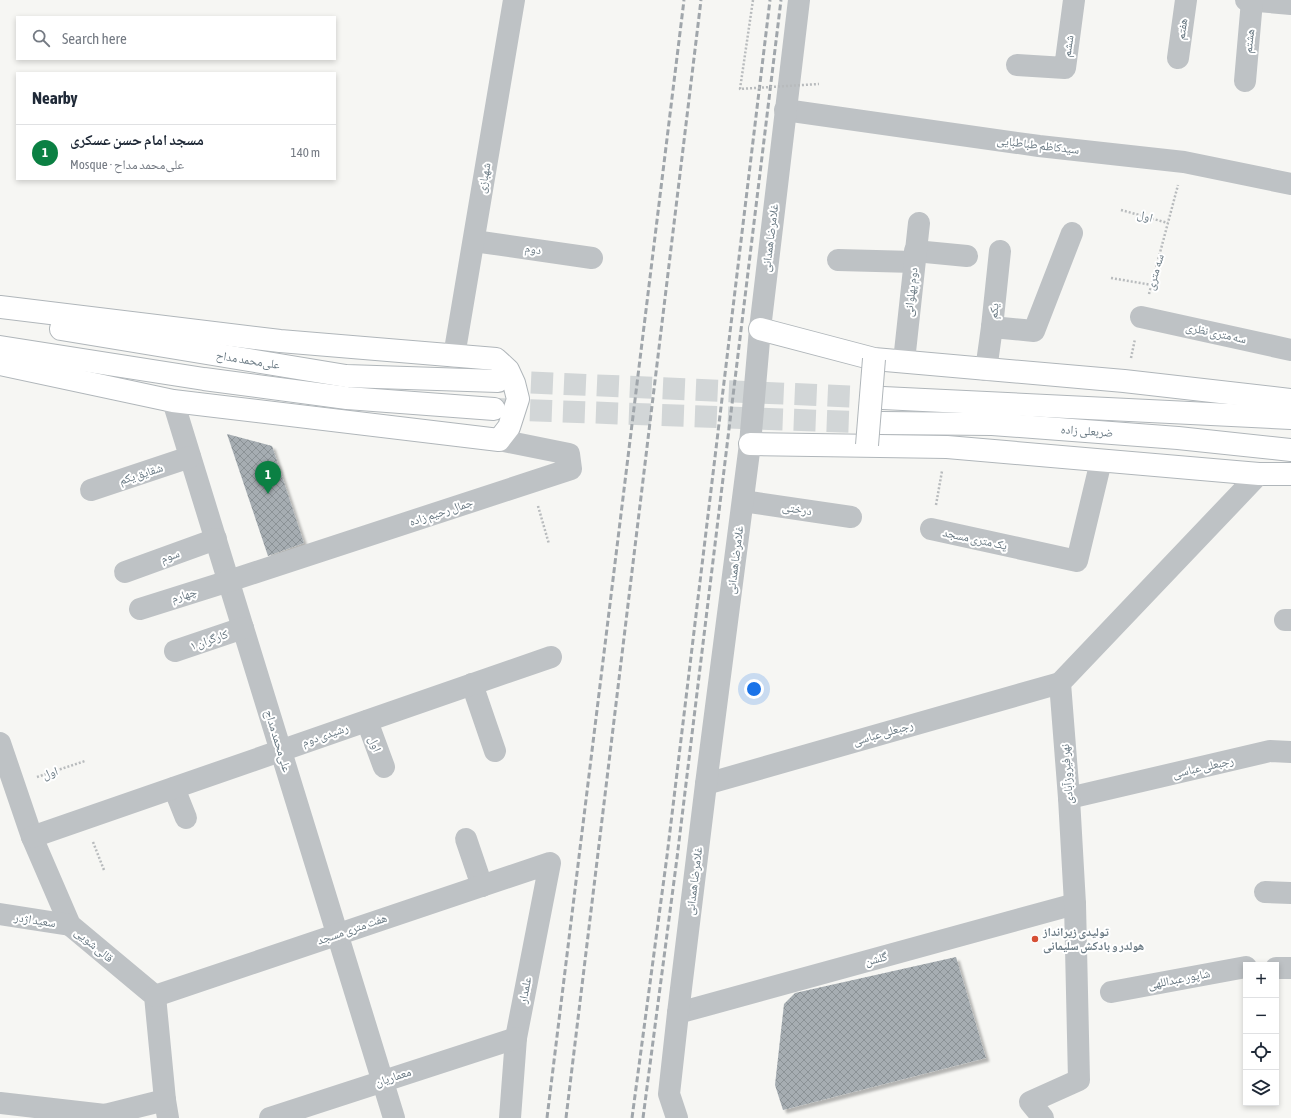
<!DOCTYPE html>
<meta charset="utf-8">
<style>
:root{--surface:#fff;--page:#f2f2f3;--text:#1f2937;--muted:#747a83;--line:#e0e1e3;--accent:#0b8043}
body{margin:0;font-family:"Asap Condensed","Noto Naskh Arabic",sans-serif;background:var(--page);color:var(--text)}
.controls{position:absolute;right:12px;bottom:12px;display:grid;overflow:hidden;border-radius:0px;box-shadow:0 2px 6px #0003}
.controls button{width:36px;height:36px;display:grid;place-items:center;padding:0;border:0;border-bottom:1px solid var(--line);background:var(--surface);color:var(--text);font:20px sans-serif}
.you{position:absolute;left:754px;top:689px;width:14px;height:14px;margin:-10px;border:3px solid #fff;border-radius:50%;background:#1a73e8;box-shadow:0 0 0 6px #1a73e833}
.badge{display:grid;place-items:center;width:26px;height:26px;border-radius:50%;background:var(--accent);color:#fff;font-size:13px;font-weight:700}
.pin{position:absolute;translate:-50% -33px;filter:drop-shadow(0 1px 2px #0008)}
.pin::after{content:'';position:absolute;top:21px;width:14px;height:12px;background:inherit;clip-path:polygon(0 0,100% 0,50% 100%)}
.list{margin:0;padding:0;list-style:none}
h2{display:flex;justify-content:space-between;align-items:center;height:52px;margin:0;padding:0 16px;font-size:17px}
h2 small{font-size:13px;font-weight:400;color:var(--muted)}
.list li{display:grid;grid-template-columns:26px 1fr auto;gap:12px;align-items:center;box-sizing:border-box;height:56px;padding:0 16px;border-top:1px solid var(--line)}
.list b{display:block;font-size:15px;white-space:nowrap}
.list p{margin:0;font-size:13px;white-space:nowrap;color:var(--muted)}
.list em{font-size:13px;font-style:normal;color:var(--muted)}
.icon{flex:none;width:22px;height:22px;fill:none;stroke:currentColor;stroke-width:2;stroke-linecap:round;stroke-linejoin:round}
.map{position:relative;flex:none;width:1291px;height:1118px;overflow:hidden}
.search{position:absolute;background:var(--surface);box-shadow:0 2px 6px #0003;left:16px;top:16px;width:320px;height:44px;display:flex;align-items:center;gap:10px;box-sizing:border-box;padding:0 14px;border-radius:0px;color:var(--muted);font-size:15px}
.panel{position:absolute;background:var(--surface);box-shadow:0 2px 6px #0003;left:16px;top:72px;width:320px;height:108px;border-radius:0px}
.map>svg:first-child{display:block}
.building{fill:url(#building-cross-hatch);filter:url(#shadow)}
.lines{fill:none;stroke-linecap:round;stroke-linejoin:round}
.secondary-tunnel{stroke:#d2d6d7;stroke-width:22;stroke-dasharray:22 11;stroke-linecap:butt}
.secondary-casing{stroke:#b0b6ba;stroke-width:24}
.path{stroke:#b8bbbd;stroke-width:2.5;stroke-dasharray:2 2;stroke-linecap:butt}
.minor{stroke:#bec2c5;stroke-width:22}
.tertiary{stroke:#bec2c5;stroke-width:22}
.secondary{stroke:#fff;stroke-width:22}
.rail{stroke:#a0a6ab;stroke-width:3;stroke-dasharray:6 3;stroke-linecap:butt}
.secondary-bridge-casing{stroke:#b0b6ba;stroke-width:24;stroke-linecap:butt}
.path-bridge{stroke:#b8bbbd;stroke-width:2.5;stroke-dasharray:2 2;stroke-linecap:butt}
.secondary-bridge{stroke:#fff;stroke-width:22}
.poi-dot{fill:#d64f34;stroke:#fff;stroke-width:1.5}
.labels{text-anchor:middle;stroke-width:4;stroke-linejoin:round;paint-order:stroke}
.street-label{font-size:12px;fill:#687882;stroke:#fff}
.poi-label{font-size:12px;font-weight:bold;fill:#687882;stroke:#fff;text-anchor:start}
</style>
<div class="map">
<svg width="1291" height="1118" viewBox="0 0 1291 1118">
<defs>
<pattern id="building-cross-hatch" width="8" height="8" patternUnits="userSpaceOnUse"><rect width="8" height="8" fill="#a6adb2"/><path d="M0 0l8 8M0 8l8-8" fill="none" stroke="#8b9296"/></pattern>
<filter id="shadow"><feDropShadow dx="3.5" dy="3.5" stdDeviation="1" flood-color="#0004"/></filter>
</defs>
<rect width="100%" height="100%" fill="#f6f6f3"/>
<g class="building">
<polygon points="227,434 272,446 304,543 268,556"/>
<polygon points="956,957 986,1058 783,1110 775,1085 784,1004 795,993"/>
</g>
<g class="lines">
<g class="secondary-tunnel">
<polyline points="498,381 883,398"/>
<polyline points="497,409 881,423"/>
</g>
<g class="secondary-casing">
<g id="secondary">
<polyline points="0,307 280,341 496,359 508,370 514,383 518,399 509,427 499,440 173,401 0,364"/>
<polyline points="61,329 346,376 498,381"/>
<polyline points="760,329 874,359 1124,381 1291,400"/>
<polyline points="0,347 204,379 347,398 494,409"/>
<polyline points="883,398 1291,418"/>
<polyline points="881,423 992,424 1178,438 1291,450"/>
<polyline points="750,444 947,447 1259,474 1291,474"/>
</g>
</g>
<g class="path">
<polyline points="1121,210 1168,223"/>
<polyline points="1111,278 1152,285"/>
<polyline points="1149,294 1178,185"/>
<polyline points="1131,358 1135,339"/>
<polyline points="936,505 942,471"/>
<polyline points="538,506 549,544"/>
<polyline points="37,777 85,761"/>
<polyline points="93,842 104,870"/>
</g>
<g class="minor">
<polyline points="1246,0 1291,4"/>
<polyline points="1178,58 1186,0"/>
<polyline points="1017,65 1065,68 1074,0"/>
<polyline points="1245,81 1252,1"/>
<polyline points="785,110 1039,146 1184,162 1291,184"/>
<polyline points="474,241 592,258"/>
<polyline points="915,251 967,256"/>
<polyline points="838,260 914,262"/>
<polyline points="1141,317 1291,350"/>
<polyline points="992,327 1034,331 1072,233"/>
<polyline points="454,356 514,0"/>
<polyline points="904,361 919,223"/>
<polyline points="986,370 992,327 1000,251"/>
<polyline points="173,401 394,1118"/>
<polyline points="91,490 190,457"/>
<polyline points="743,501 851,517"/>
<polyline points="931,529 1077,561 1101,461"/>
<polyline points="125,572 216,539"/>
<polyline points="140,609 229,581 571,469 569,454 499,440"/>
<polyline points="1285,620 1291,620"/>
<polyline points="175,651 243,628"/>
<polyline points="472,684 495,751"/>
<polyline points="367,721 384,767"/>
<polyline points="0,743 32,837 70,925 155,996 165,1100 168,1118"/>
<polyline points="706,784 1060,683"/>
<polyline points="174,788 186,818"/>
<polyline points="1069,798 1270,751 1291,752"/>
<polyline points="32,837 551,657"/>
<polyline points="466,839 482,886"/>
<polyline points="1265,892 1291,893"/>
<polyline points="0,914 70,925"/>
<polyline points="1276,968 1291,968"/>
<polyline points="1111,992 1246,967"/>
<polyline points="155,996 550,863 516,1038 510,1118"/>
<polyline points="678,1013 1075,904"/>
<polyline points="0,1103 105,1115 165,1100"/>
<polyline points="270,1118 516,1038"/>
<polyline points="677,1118 669,1094 678,1013 706,784 750,444 760,329"/>
</g>
<g class="tertiary">
<polyline points="760,329 799,0"/>
<polyline points="1043,1118 1030,1102 1079,1080 1075,904 1069,798 1060,683 1259,474"/>
</g>
<use href="#secondary" class="secondary"/>
<g class="rail">
<polyline points="547,1118 684,0"/>
<polyline points="566,1118 701,0"/>
<polyline points="632,1118 667,856 770,0"/>
<polyline points="643,1118 677,858 781,0"/>
</g>
<g class="secondary-bridge-casing">
<polyline id="secondary-bridge" points="867,445 874,359"/>
</g>
<polyline class="path-bridge" points="753,0 740,89 819,84"/>
<use href="#secondary-bridge" class="secondary-bridge"/>
</g>
<circle class="poi-dot" cx="1035" cy="939" r="4"/>
<g class="labels">
<g class="street-label">
<text transform="translate(1182 29) rotate(-82)" y="4">هفتم</text>
<text transform="translate(1249 41) rotate(-84)" y="4">هشتم</text>
<text transform="translate(1068 46) rotate(-82)" y="4">ششم</text>
<text transform="translate(1038 145) rotate(7)" y="4">سیدکاظم طباطبایی</text>
<text transform="translate(484 178) rotate(-80)" y="4">شهبازی</text>
<text transform="translate(1145 216) rotate(15)" y="4">اول</text>
<text transform="translate(770 238) rotate(-83)" y="4">غلامرضا همدانی</text>
<text transform="translate(533 249) rotate(8)" y="4">دوم</text>
<text transform="translate(1155 272) rotate(-74)" y="4">سه متری</text>
<text transform="translate(911 292) rotate(-84)" y="4">دوم پهلوانی</text>
<text transform="translate(994 311) rotate(-85)" y="4">یکم</text>
<text transform="translate(1216 333) rotate(12)" y="4">سه متری نظری</text>
<text transform="translate(248 360) rotate(9)" y="4">علی‌محمد مداح</text>
<text transform="translate(1087 431) rotate(4)" y="4">ضربعلی زاده</text>
<text transform="translate(141 474) rotate(-18)" y="4">شقایق یکم</text>
<text transform="translate(797 509) rotate(9)" y="4">درختی</text>
<text transform="translate(441 512) rotate(-18)" y="4">جمال رحیم زاده</text>
<text transform="translate(975 539) rotate(12)" y="4">یک متری مسجد</text>
<text transform="translate(170 556) rotate(-20)" y="4">سوم</text>
<text transform="translate(735 560) rotate(-83)" y="4">غلامرضا همدانی</text>
<text transform="translate(184 595) rotate(-17)" y="4">چهارم</text>
<text transform="translate(209 640) rotate(-19)" y="4">کارگران ۱</text>
<text transform="translate(883 733) rotate(-16)" y="4">رجبعلی عباسی</text>
<text transform="translate(325 735) rotate(-19)" y="4">رشیدی دوم</text>
<text transform="translate(278 741) rotate(73)" y="4">علی‌محمد مداح</text>
<text transform="translate(375 744) rotate(69)" y="4">اول</text>
<text transform="translate(1203 767) rotate(-13)" y="4">رجبعلی عباسی</text>
<text transform="translate(50 773) rotate(-19)" y="4">اول</text>
<text transform="translate(1067 774) rotate(-94)" y="4">نهر فیروزآبادی</text>
<text transform="translate(694 881) rotate(-83)" y="4">غلامرضا همدانی</text>
<text transform="translate(35 920) rotate(9)" y="4">سعید اژدر</text>
<text transform="translate(352 929) rotate(-19)" y="4">هفت متری مسجد</text>
<text transform="translate(94 945) rotate(40)" y="4">قالی شویی</text>
<text transform="translate(876 959) rotate(-15)" y="4">گلشن</text>
<text transform="translate(1179 979) rotate(-11)" y="4">شاپور عبداللهی</text>
<text transform="translate(525 990) rotate(-79)" y="4">علمدار</text>
<text transform="translate(393 1077) rotate(-18)" y="4">معماریان</text>
</g>
<g class="poi-label">
<text x="1043" y="936">تولیدی زیرانداز<tspan x="1043" dy="14">هولدر و بادکش سلیمانی</tspan></text>
</g>
</g>
</svg>
<div class="controls">
<button>+</button>
<button>−</button>
<button><svg class="icon" aria-label="locate" viewBox="0 0 24 24"><circle cx="12" cy="12" r="6"/><path d="M12 2v4M12 18v4M2 12h4M18 12h4"/></svg></button>
<button><svg class="icon" aria-label="layers" viewBox="0 0 24 24"><path d="M12 4l9 5-9 5-9-5zM3 14l9 5 9-5"/></svg></button>
</div>
<div class="you"></div>
<div class="pin badge" style="left:268px;top:494px">1</div>
<div class="search"><svg class="icon" aria-label="search" viewBox="0 0 24 24"><circle cx="10" cy="10" r="6"/><path d="M15 15l6 6"/></svg>Search here</div>
<section class="panel">
<h2>Nearby<small></small></h2>
<ul class="list">
<li><span class="badge">1</span><div><b>مسجد امام حسن عسکری</b><p>Mosque · علی‌محمد مداح</p></div><em>140 m</em></li>
</ul>
</section>
</div>
